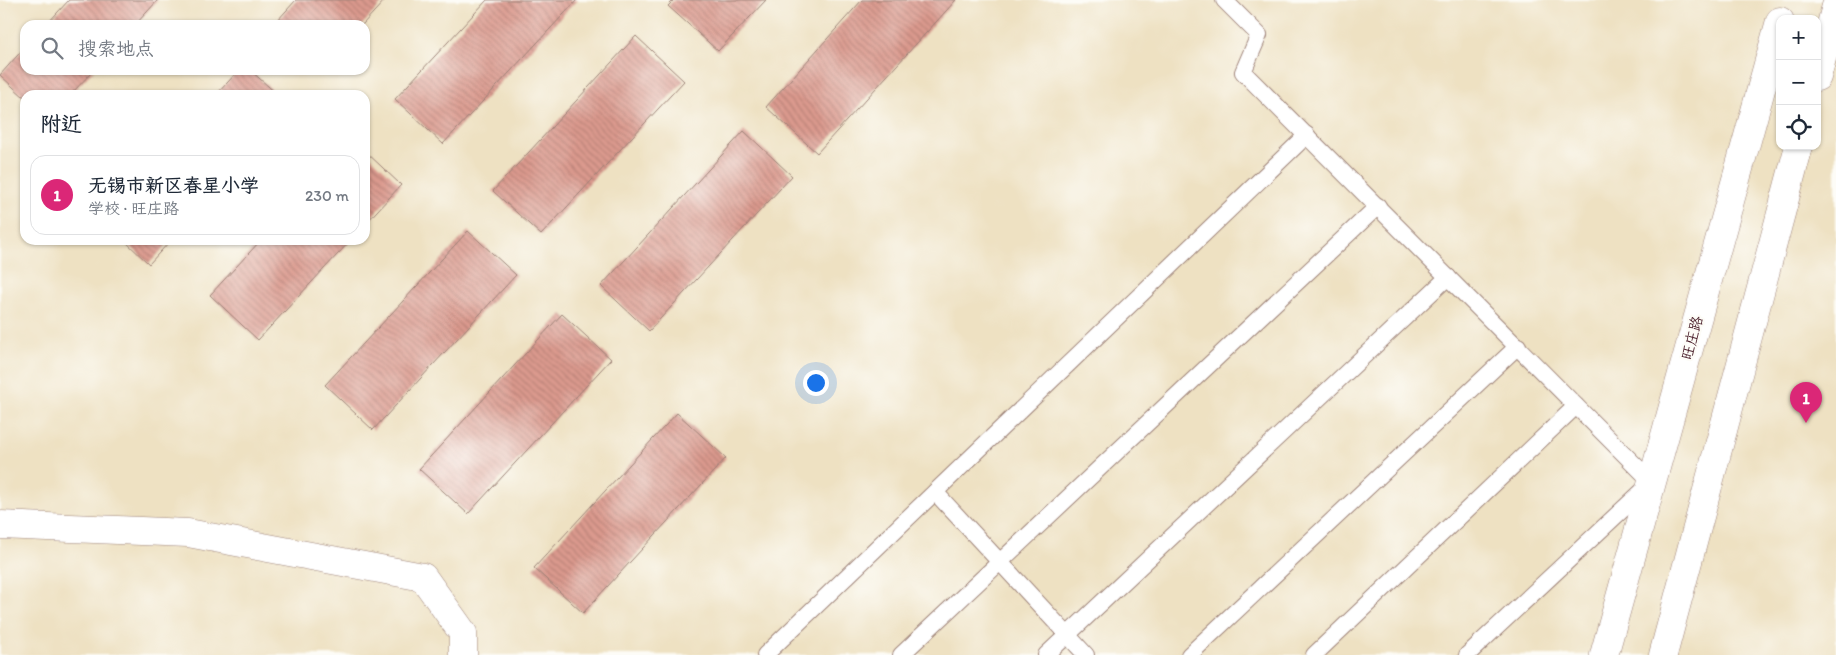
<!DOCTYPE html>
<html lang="zh">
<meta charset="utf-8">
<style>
:root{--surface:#fff;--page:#f6f6f7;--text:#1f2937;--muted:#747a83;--line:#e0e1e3;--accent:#db2777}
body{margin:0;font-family:Itim,"LXGW WenKai TC",sans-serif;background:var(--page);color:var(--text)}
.controls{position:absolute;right:15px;top:15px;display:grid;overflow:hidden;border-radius:10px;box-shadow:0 1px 4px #0004}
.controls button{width:45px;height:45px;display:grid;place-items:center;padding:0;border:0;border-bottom:1px solid var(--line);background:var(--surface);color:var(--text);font:25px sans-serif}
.you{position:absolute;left:815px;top:382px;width:18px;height:18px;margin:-12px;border:4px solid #fff;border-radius:50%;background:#1a73e8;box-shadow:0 0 0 8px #1a73e833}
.badge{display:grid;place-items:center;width:32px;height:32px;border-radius:50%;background:var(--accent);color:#fff;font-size:16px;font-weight:700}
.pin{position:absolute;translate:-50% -41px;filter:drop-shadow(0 1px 2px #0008)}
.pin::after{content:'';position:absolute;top:26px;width:18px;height:15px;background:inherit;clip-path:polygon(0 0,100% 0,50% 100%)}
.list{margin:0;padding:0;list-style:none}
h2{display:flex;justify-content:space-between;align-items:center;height:65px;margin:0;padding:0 20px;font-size:21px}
h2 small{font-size:16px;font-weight:400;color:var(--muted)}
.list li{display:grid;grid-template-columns:32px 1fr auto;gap:15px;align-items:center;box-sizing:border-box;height:80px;margin:0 10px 10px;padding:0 10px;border:1px solid var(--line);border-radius:15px}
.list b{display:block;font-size:19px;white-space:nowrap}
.list p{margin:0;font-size:16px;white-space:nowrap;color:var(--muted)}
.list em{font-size:16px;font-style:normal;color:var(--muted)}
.icon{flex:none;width:28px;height:28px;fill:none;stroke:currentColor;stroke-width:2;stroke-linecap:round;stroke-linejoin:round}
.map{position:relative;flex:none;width:1836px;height:655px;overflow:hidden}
.search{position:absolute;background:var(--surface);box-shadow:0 1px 4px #0004;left:20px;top:20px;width:350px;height:55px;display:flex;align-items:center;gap:12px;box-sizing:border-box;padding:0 18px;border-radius:15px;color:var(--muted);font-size:19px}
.panel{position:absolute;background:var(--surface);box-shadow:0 1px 4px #0004;left:20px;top:90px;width:350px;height:155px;border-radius:15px}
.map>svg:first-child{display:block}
.building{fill:url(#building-back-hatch)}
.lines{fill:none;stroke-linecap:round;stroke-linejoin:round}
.service-casing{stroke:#9c8076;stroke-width:18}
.minor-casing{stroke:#9c8076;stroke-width:29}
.primary-casing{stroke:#9c8076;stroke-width:29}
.service{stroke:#fff;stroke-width:16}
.minor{stroke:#fff;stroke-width:28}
.primary{stroke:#fff;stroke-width:28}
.labels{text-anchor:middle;stroke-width:4.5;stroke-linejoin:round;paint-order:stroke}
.street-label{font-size:15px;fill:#4a1f2b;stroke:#fdfcf7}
</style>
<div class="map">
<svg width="1836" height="655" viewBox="0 0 1836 655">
<defs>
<pattern id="building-back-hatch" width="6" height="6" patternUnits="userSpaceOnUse" patternTransform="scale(1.25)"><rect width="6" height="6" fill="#db9a8e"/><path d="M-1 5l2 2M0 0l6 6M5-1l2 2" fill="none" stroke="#b47d74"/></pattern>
</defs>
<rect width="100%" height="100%" fill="#fdfcf7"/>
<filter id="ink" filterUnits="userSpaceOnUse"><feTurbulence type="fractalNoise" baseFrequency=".02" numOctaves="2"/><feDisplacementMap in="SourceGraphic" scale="10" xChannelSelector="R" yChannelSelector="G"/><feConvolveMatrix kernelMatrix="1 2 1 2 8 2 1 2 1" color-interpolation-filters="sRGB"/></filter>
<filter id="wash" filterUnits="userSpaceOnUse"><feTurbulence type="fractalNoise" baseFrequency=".0096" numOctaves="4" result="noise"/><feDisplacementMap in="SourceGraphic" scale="20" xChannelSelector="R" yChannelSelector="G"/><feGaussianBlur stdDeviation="1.12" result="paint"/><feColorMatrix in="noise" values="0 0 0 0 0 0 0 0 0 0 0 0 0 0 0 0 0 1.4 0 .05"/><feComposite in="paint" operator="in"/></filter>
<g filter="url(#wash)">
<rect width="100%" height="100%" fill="#eee1c2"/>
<g id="blocks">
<g class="building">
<polygon points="69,0 158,0 135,25 46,25"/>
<polygon points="296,0 385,0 362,25 279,25 276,22"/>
<polygon points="487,0 577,0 443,144 395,99"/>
<polygon points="674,0 766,0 718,51 668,6"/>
<polygon points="862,0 956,0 817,153 766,107"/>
<polygon points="636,36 684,81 541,235 493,191"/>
<polygon points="25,47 25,70 94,70 70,95 25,95 25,98 0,75"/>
<polygon points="239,70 250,70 278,95 216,95"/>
<polygon points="744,131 792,176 649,331 601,286"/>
<polygon points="365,151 401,185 365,224"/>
<polygon points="468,231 516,275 373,430 325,385"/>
<polygon points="124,240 171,240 149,264"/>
<polygon points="261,240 351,240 258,340 210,295"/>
<polygon points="562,314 611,359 468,514 419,469"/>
<polygon points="677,413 726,458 583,613 534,568"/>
</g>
</g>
</g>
<g filter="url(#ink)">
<use href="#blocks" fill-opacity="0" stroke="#9c8076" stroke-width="1"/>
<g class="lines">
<g class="service-casing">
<g id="service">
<polyline points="1224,0 1259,35 1243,72 1652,482 1467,655"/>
<polyline points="935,492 1086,655"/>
<polyline points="765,655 1307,135"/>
<polyline points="901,655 1378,206"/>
<polyline points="1046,655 1448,277"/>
<polyline points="1189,655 1518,346"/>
<polyline points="1314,655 1576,406"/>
</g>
</g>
<g class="minor-casing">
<polyline id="minor" points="0,525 188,533 423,577 463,633 463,655"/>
</g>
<g class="primary-casing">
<g id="primary">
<polyline points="1817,77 1836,6"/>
<polyline points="1604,655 1780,21"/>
<polyline points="1663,655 1799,146"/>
</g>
</g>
<use href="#service" class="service"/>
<use href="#minor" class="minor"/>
<use href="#primary" class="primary"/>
</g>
</g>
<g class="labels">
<g class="street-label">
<text transform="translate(1692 338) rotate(-75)" y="5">旺庄路</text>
</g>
</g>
</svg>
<div class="controls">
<button>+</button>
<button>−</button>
<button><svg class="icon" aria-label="locate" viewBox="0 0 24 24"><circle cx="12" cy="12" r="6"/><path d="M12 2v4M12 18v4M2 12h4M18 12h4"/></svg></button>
</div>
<div class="you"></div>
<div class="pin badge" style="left:1806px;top:423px">1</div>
<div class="search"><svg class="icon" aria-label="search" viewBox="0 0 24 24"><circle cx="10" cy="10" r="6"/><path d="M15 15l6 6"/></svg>搜索地点</div>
<section class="panel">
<h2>附近<small></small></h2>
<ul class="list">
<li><span class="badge">1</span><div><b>无锡市新区春星小学</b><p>学校 · 旺庄路</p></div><em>230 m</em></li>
</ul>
</section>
</div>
